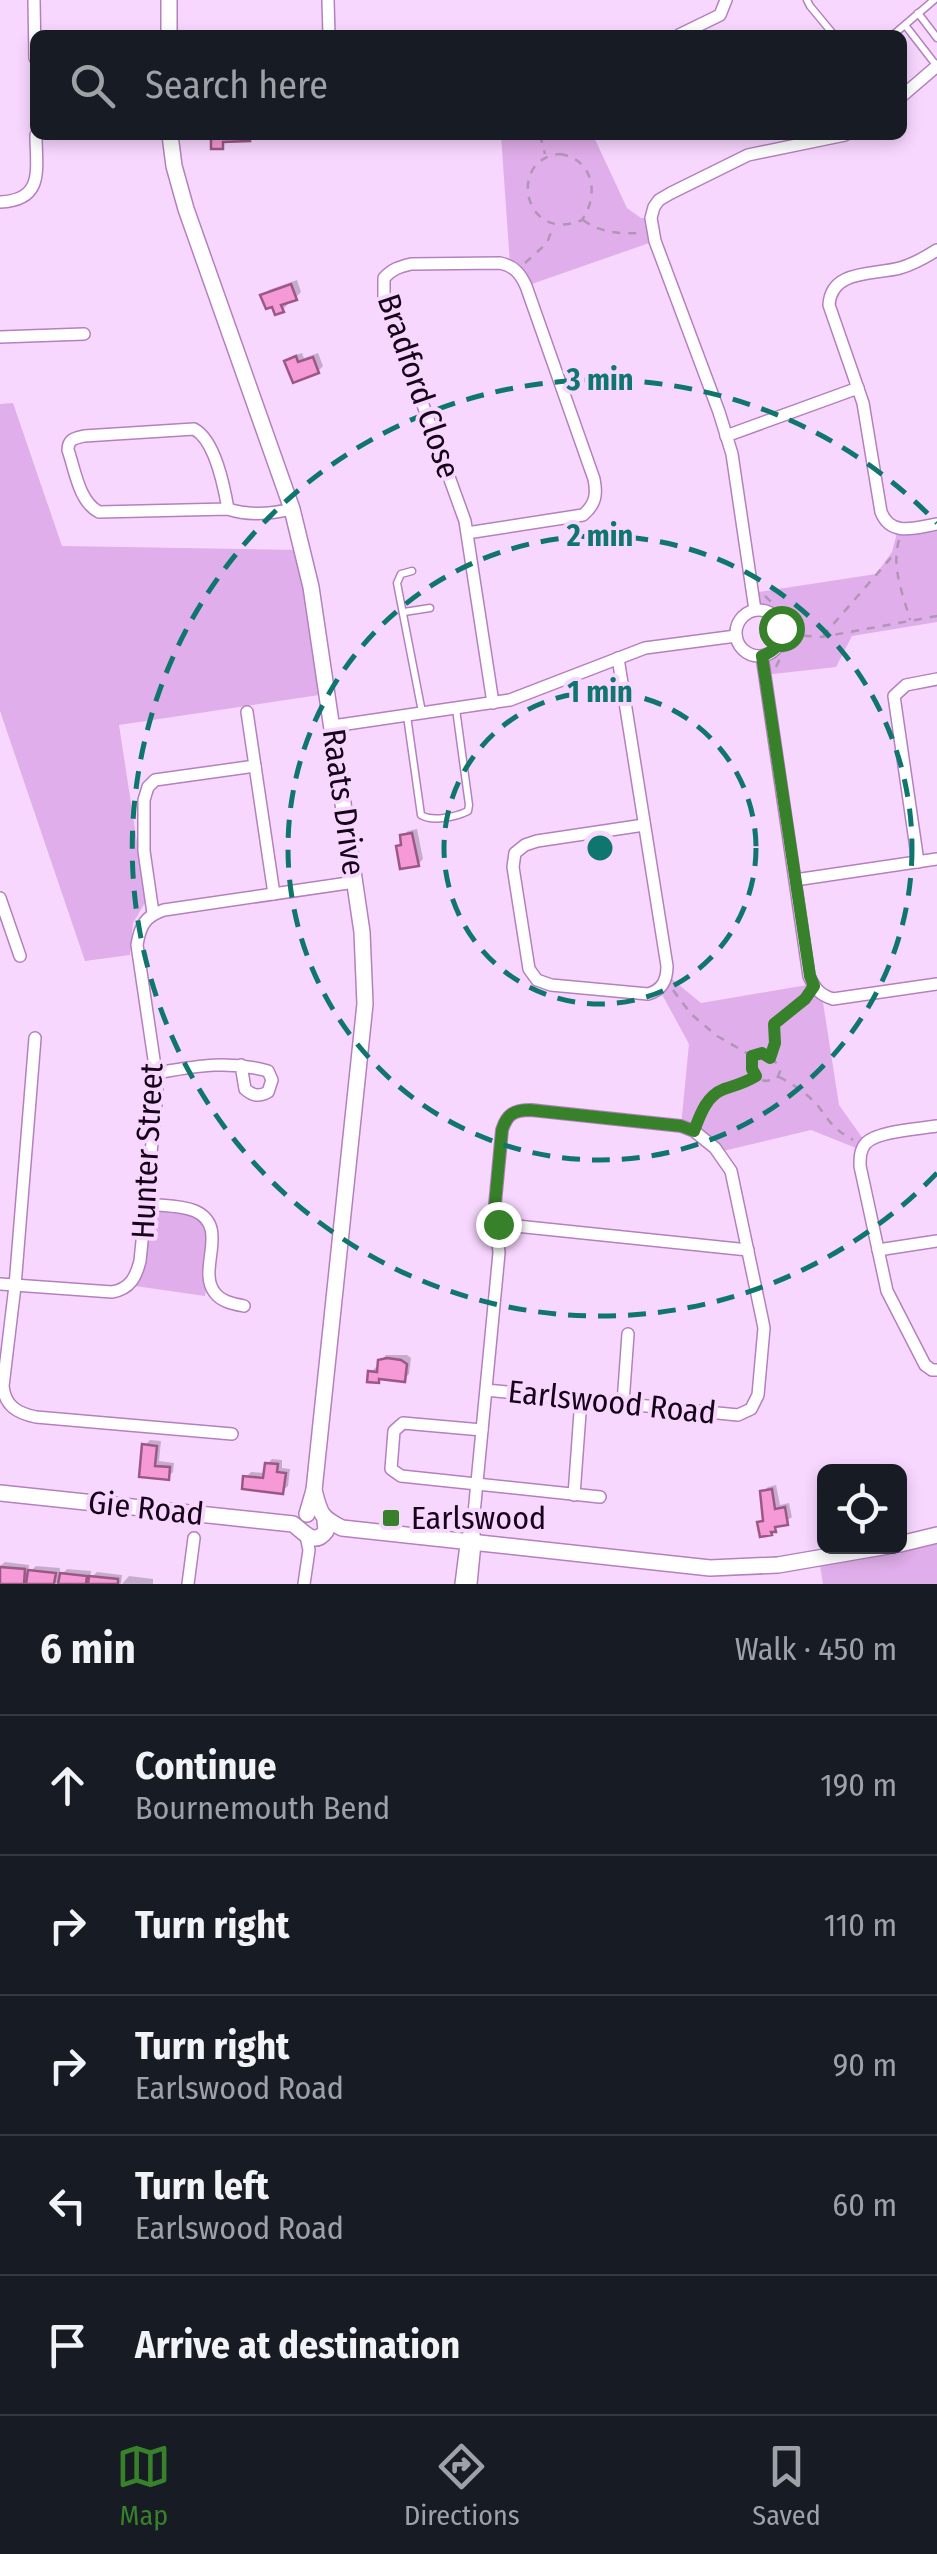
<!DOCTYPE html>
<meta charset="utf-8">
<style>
:root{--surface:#171b24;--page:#20242c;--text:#f1f3f6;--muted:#9ea1a6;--line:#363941;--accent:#368129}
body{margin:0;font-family:"Fira Sans Condensed",sans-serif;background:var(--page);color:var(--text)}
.controls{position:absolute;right:30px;bottom:30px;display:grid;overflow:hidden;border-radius:15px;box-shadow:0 5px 15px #0003}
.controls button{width:90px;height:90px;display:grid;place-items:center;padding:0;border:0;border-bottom:2px solid var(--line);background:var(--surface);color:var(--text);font:50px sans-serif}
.stop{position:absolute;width:30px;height:30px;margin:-22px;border:8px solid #368129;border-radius:50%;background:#fff}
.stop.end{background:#368129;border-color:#fff;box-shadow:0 2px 10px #0008}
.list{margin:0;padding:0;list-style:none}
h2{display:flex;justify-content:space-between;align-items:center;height:130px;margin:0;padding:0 40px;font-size:42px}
h2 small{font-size:32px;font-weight:400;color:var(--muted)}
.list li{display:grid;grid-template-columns:65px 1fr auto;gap:30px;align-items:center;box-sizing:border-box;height:140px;padding:0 40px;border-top:2px solid var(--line)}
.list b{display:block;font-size:38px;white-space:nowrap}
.list p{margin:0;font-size:32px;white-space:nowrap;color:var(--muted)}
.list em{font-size:32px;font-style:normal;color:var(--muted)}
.icon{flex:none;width:55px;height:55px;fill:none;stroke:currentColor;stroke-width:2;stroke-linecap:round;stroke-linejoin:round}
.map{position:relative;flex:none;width:937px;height:1584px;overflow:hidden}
.search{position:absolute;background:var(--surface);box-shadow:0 5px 15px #0003;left:30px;right:30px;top:30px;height:110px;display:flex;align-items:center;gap:25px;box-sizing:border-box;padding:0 35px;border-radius:15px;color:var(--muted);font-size:38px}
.sheet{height:830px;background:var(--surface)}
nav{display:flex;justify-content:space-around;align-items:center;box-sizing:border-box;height:140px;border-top:2px solid var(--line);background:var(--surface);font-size:28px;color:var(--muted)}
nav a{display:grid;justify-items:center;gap:5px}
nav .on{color:var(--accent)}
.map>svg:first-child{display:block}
.green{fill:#e0aeea}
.shadow{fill:#0003}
.building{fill:#f59ad6;stroke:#9c5885;stroke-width:2.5}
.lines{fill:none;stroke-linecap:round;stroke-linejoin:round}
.service-casing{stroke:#b480bf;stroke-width:9}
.minor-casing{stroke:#b480bf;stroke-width:14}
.tertiary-casing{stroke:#b480bf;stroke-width:18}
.path{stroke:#b195b7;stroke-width:2.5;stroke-dasharray:8 8;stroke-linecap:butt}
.service{stroke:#fff;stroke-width:6}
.minor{stroke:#fff;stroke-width:11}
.tertiary{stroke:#fff;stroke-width:15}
.route{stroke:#368129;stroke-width:12}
.ring{fill:none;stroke:#0f766e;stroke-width:5;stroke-dasharray:18 12}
.poi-dot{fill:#368129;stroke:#f8d7ff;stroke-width:4}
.labels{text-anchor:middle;stroke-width:8;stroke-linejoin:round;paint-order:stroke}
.street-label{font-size:32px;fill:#16041a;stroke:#f8d7ff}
.poi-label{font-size:32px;fill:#16041a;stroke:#f8d7ff;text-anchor:start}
.centre{fill:#0f766e;stroke:#f8d7ff;stroke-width:5}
.ring-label{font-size:30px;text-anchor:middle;font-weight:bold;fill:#0f766e;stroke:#f8d7ff;stroke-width:8;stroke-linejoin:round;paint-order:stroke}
</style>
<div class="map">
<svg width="937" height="1584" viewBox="0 0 937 1584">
<rect width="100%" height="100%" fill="#f8d7ff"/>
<g class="green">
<polygon points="501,135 593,135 627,208 641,218 651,218 655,241 526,286 510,265"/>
<polygon points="13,403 62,546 303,550 326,694 119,725 146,901 133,923 130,955 85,961 0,711 0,404"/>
<path d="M937,524V622L852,636L836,667L764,675L762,656C792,644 787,611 755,610L752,593L876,574L892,552L898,529Z"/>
<polygon points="667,975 701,1003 813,984 822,996 839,1105 866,1143 861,1150 811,1130 719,1152 681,1126 689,1044 659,989"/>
<path d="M147,1206C160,1208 174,1208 187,1211C225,1221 209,1268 205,1296L135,1286L142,1261Z"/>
<polygon points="937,1542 937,1584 823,1584 820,1566"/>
</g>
<g class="shadow">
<polygon points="297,280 301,292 296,297 286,301 288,304 282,310 263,295 269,290"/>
<polygon points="302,353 304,358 318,353 323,366 318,371 287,361 293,356"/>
<polygon points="417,829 423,859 418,864 399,847 403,843 402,836 408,831"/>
<polygon points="386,1355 407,1355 411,1358 409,1374 404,1379 371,1372 376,1367 380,1367 381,1361"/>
<polygon points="150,1440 161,1441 159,1461 174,1463 173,1472 168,1477 142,1474 145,1445"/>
<polygon points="272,1459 282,1460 282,1468 290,1469 288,1486 282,1491 246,1477 251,1472 266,1473 267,1464"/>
<polygon points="776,1485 780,1505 789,1503 792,1517 770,1532 760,1522 765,1518 762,1492 768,1487"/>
<polygon points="5,1562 29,1565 28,1573 36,1566 60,1568 59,1577 67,1569 91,1571 90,1579 97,1572 122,1575 121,1584 0,1584 0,1566"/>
<polygon points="129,1576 153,1579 153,1584 122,1584"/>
</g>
<g class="building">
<polygon points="222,135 250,135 250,141 223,142 223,149 211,149 211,136"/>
<polygon points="291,284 297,300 281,305 284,312 275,315 272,307 266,309 260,295"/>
<polygon points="296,356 298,362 313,357 319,373 293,383 284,361"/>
<polygon points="412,833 419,866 400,869 396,846 401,845 400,835"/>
<polygon points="387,1358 401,1360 407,1364 405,1382 379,1379 379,1383 367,1382 368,1371 377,1372 378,1360"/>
<polygon points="142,1444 157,1446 155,1466 170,1467 169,1480 139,1477"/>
<polygon points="265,1463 278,1464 277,1472 286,1473 283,1494 242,1489 243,1476 263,1478"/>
<polygon points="772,1489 775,1509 785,1507 788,1525 775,1527 776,1532 771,1532 772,1535 760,1537 757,1522 763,1521 760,1491"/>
<polygon points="0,1567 25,1569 24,1584 0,1584"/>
<polygon points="28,1570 56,1573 54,1584 26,1584"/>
<polygon points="60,1573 87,1576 86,1584 58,1584"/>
<polygon points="89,1576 118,1579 118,1584 88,1584"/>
</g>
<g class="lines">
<g class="service-casing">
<g id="service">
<polyline points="807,0 810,6 834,35"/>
<polyline points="918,13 937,38"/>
<polyline points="905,25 936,65"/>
<polyline points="893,35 934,0"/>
<polyline points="412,571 401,574 397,583 422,712"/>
<polyline points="404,612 430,608"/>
<path d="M407,716L421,815C432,822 456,817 468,811L469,805L456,709"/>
</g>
</g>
<g class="minor-casing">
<g id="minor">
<polyline points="34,0 35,58"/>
<polyline points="328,0 329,35"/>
<polyline points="679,35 720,15 726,0"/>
<polyline points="902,96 937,66"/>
<path d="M0,202C45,200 36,169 36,135"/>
<path d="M937,250C926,257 914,264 900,268C874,275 831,269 829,305L863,403L881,512C891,537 915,528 937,524"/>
<polyline points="0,337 84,334"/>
<polyline points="726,436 858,388"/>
<path d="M228,509C224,486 215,440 194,429L84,436C75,438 68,439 68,450C75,470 79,502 99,512L228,509C249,516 271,514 292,509"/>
<path d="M467,533L583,515C596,504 597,494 594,479L526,286C520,273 514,266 500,263L411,264C399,267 392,269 384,278V297L465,521L493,703"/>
<polyline points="755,610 732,454 719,412 655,241 651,218 654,207 659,200 671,193 748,155 845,135"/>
<circle cx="759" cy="633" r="23"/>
<path d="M762,656L809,976C815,989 820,995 833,999L937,984"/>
<path d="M618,658L667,966C667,981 662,990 648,994L551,985L537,980L529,969L513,867L515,853L525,845L537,841L644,825"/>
<polyline points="247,712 274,894"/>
<polyline points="333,726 510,700 645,648 736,636"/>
<polyline points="918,862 894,696 906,685 937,679"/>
<polyline points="795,880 937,859"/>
<polyline points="0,898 20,956"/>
<polyline points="153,913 144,851 144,800 148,787 155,780 255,766"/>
<path d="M35,1038L15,1286L3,1386C5,1406 17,1413 36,1417L232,1434"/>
<path d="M156,1073C197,1066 227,1060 268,1071L272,1080L268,1092C259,1097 253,1096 245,1089L241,1065"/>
<path d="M937,1126C920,1129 878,1131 866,1143C860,1150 860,1157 860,1166L887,1291L925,1365L932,1370H937"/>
<path d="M147,1204C163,1206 181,1205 195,1211C231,1227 196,1270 215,1293C222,1302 234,1304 244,1306"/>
<polyline points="497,1224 748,1250"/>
<polyline points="878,1250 937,1241"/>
<path d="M0,1284L112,1292C130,1289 136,1277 140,1261L157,1093L156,1073L137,945C140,926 145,916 164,910L355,882"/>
<polyline points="623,1403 628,1334"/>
<polyline points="482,1430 403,1423 394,1431 391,1469 401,1476 600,1497"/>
<polyline points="574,1495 581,1399"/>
<polyline points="188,1584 194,1538"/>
<polyline points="304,1584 309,1550 306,1536"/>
<polyline points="461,1584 467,1537"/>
<path d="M471,1584L475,1543L473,1524L499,1253L495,1204L502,1130C507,1114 514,1110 531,1110L681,1126L694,1131L715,1148L731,1171L762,1318L764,1328L758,1395L751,1409L738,1415L486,1390"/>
</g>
</g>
<g class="tertiary-casing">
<g id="tertiary">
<polyline points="169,0 169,35"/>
<polyline points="170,135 174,166 186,209 292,509 311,587 362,932 365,1004 314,1490 307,1514"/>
<path d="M314,1490C320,1513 320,1517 342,1528L710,1568L778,1565L888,1546"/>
<path d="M0,1493L293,1524C304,1532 314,1547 326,1531L325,1520"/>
<polyline points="900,1544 937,1535"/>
</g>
</g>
<g class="path">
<polyline points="540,135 545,154"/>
<path d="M560,154C593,159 600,194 582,220C523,245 507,158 560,154Z"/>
<path d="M583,220C600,233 621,234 642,233"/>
<polyline points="525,263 547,243 553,227"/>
<path d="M899,540C891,567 903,594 910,620"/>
<polyline points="765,596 789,619 791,633"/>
<polyline points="823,636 896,552"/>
<polyline points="776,667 791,635 822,637 937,616"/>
<polyline points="673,990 691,1014 717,1036 752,1056"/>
<path d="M756,1053C767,1052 777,1060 780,1071L777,1079L765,1081C756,1078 752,1070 751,1061Z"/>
<polyline points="771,1056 775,1043 774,1024 807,995"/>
<path d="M779,1077C793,1084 808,1094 818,1106C832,1124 832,1128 853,1140"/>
<path d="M697,1121C709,1088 730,1093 755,1076"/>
</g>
<use href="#service" class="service"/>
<use href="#minor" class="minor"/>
<use href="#tertiary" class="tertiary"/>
</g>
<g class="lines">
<path class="route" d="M498,1224L495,1204L502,1130C507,1114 514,1110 530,1110L681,1126L694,1131C700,1115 706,1096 724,1089C736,1085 745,1083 756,1076L752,1069V1056L762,1053L770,1058L775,1043L774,1024L805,999L814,986L810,976L762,656C776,650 782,644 781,628"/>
</g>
<g class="ring">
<circle cx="600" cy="848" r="156"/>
<circle cx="600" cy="848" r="312"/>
<path d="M937 1173A468 468 0 1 1 937 523"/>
</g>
<rect class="poi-dot" x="381" y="1508" width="20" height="20" rx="5"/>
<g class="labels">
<g class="street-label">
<text transform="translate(419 386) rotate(71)" y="11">Bradford Close</text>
<text transform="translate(344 802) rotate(82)" y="11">Raats Drive</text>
<text transform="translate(147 1151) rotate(-87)" y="11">Hunter Street</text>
<text transform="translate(612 1402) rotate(6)" y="11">Earlswood Road</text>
<text transform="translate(146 1508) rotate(6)" y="11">Gie Road</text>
</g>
<g class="poi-label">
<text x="411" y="1529">Earlswood</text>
</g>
</g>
<circle cx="600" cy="848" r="15" class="centre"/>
<g class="ring-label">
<text x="600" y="390">3 min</text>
<text x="600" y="546">2 min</text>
<text x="600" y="702">1 min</text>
</g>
</svg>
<div class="controls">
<button><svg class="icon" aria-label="locate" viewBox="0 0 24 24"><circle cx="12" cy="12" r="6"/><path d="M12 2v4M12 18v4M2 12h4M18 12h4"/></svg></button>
</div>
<div class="stop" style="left:781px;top:628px"></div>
<div class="stop end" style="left:498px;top:1224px"></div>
<div class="search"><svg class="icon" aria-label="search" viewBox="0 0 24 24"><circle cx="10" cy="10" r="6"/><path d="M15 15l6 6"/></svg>Search here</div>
</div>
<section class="sheet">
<h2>6 min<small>Walk · 450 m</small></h2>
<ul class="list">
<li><svg class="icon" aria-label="ahead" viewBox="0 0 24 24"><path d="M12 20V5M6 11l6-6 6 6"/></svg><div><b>Continue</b><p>Bournemouth Bend</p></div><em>190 m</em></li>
<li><svg class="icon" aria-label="right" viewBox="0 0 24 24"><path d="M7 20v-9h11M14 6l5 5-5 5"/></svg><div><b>Turn right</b></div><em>110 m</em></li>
<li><svg class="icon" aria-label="right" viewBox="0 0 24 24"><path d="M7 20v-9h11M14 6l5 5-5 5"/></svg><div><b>Turn right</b><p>Earlswood Road</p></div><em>90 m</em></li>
<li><svg class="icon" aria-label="left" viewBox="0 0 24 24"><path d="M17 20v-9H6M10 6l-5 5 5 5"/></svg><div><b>Turn left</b><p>Earlswood Road</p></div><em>60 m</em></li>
<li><svg class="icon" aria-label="arrive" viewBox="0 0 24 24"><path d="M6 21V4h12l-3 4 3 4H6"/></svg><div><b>Arrive at destination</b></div></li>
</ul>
</section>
<nav>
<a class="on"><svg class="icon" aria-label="map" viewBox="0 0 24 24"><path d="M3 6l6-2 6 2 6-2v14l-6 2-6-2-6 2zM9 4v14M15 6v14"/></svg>Map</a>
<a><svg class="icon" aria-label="directions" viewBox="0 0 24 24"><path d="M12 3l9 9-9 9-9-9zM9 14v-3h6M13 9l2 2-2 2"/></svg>Directions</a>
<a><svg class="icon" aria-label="saved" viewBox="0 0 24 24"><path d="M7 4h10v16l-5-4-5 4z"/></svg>Saved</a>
</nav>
